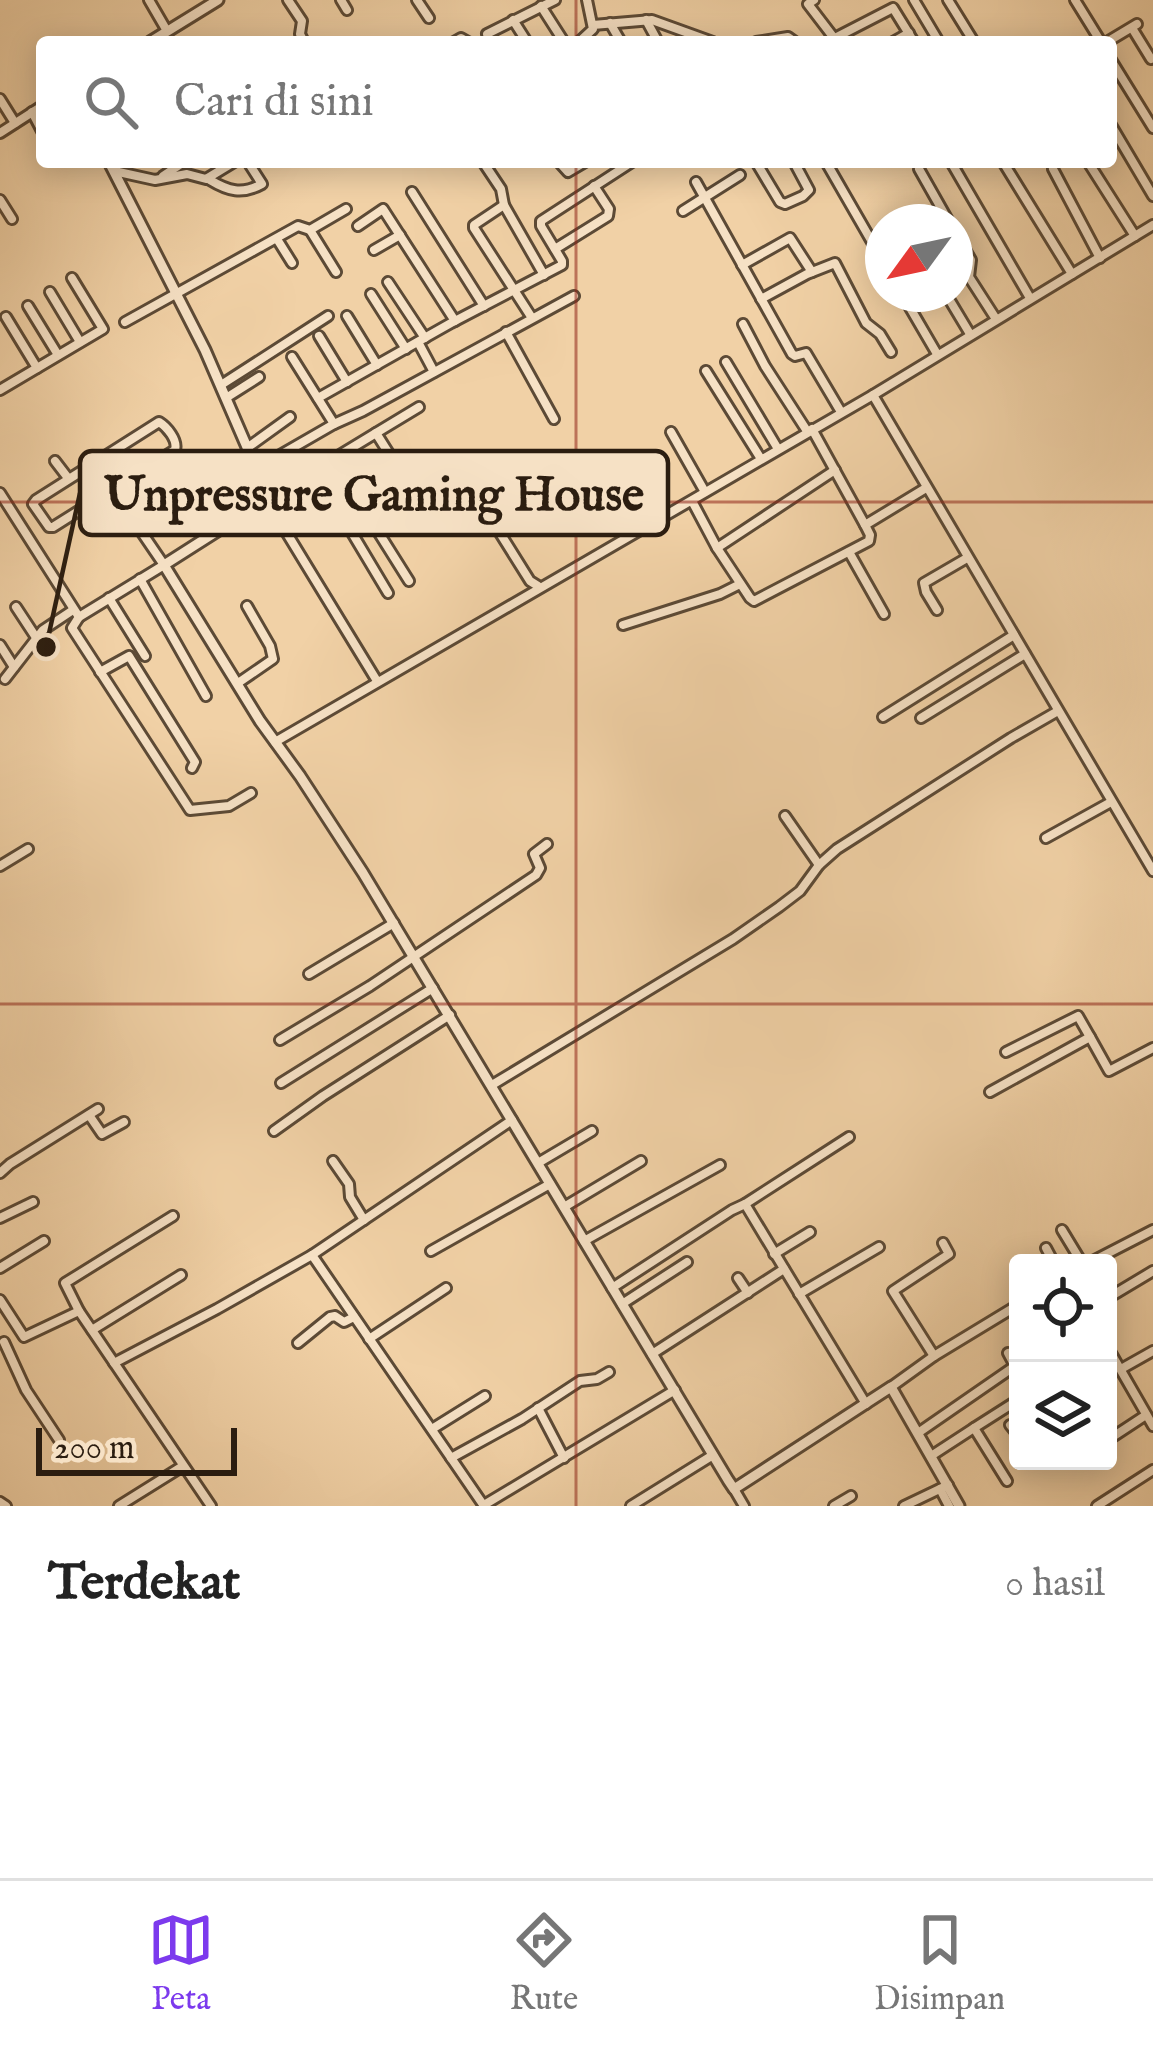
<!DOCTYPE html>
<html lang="id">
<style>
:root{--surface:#fff;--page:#f6f6f6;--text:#222;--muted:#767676;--line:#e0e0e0;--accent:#7c3aed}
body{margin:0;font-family:"IM FELL English",serif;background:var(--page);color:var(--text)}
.controls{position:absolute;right:36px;bottom:36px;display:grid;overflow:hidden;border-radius:12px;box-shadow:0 6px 30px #0003}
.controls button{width:108px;height:108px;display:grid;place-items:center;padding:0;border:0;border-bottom:3px solid var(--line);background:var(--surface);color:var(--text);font:60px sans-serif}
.compass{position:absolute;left:865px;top:204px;width:108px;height:108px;border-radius:50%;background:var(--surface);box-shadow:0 6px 30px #0003;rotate:237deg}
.scale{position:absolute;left:36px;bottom:30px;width:201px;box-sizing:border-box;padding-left:12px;border:6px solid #2b1d10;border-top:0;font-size:33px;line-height:42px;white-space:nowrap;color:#2b1d10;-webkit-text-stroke:9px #f6e1c5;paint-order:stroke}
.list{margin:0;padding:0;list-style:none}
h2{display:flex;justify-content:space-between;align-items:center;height:156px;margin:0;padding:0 48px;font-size:51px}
h2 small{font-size:39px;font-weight:400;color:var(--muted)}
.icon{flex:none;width:66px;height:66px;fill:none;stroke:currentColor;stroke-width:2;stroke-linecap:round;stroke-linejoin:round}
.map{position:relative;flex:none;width:1153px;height:1506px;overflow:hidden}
.search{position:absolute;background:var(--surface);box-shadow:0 6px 30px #0003;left:36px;right:36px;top:36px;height:132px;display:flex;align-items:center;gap:30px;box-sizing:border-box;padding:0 42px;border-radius:12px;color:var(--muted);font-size:45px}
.sheet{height:372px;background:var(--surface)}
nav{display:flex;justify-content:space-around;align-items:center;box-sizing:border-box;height:168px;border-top:3px solid var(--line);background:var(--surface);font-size:33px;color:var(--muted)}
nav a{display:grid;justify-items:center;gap:6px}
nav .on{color:var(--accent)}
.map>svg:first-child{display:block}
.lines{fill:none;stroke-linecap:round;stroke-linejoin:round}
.minor-casing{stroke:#5c4a36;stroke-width:14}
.tertiary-casing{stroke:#5c4a36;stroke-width:15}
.minor{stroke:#f6e1c5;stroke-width:8}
.tertiary{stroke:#f6e1c5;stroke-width:9}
.grid{fill:none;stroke:#8f2418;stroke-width:3;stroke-opacity:0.55}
.leader{fill:none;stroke:#2b1d10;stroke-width:4.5}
.callout-dot{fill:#2b1d10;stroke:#f6e1c5;stroke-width:4.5}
.callout{fill:#f6e1c5;stroke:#2b1d10;stroke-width:4.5}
.callout-label{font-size:48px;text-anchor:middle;font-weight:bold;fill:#2b1d10}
</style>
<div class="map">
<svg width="1153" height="1506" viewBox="0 0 1153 1506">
<rect width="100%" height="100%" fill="#f1d1a6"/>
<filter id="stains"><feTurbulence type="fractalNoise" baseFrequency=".00167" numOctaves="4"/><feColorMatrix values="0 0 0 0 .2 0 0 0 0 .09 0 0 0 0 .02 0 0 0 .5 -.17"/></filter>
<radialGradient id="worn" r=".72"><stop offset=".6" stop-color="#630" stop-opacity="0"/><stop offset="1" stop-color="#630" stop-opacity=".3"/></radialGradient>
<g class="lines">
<g class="minor-casing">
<g id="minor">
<polyline points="149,0 167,31"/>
<polyline points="288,0 302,21 300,34 304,42"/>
<polyline points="341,0 347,10"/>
<polyline points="417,0 429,18"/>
<polyline points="814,0 808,4 834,38"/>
<polyline points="914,0 939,42"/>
<polyline points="948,0 974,42"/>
<polyline points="1075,0 1101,42"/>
<polyline points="541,6 564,42"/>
<polyline points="513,20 527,42"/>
<polyline points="646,20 658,42"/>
<polyline points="610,23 621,42"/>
<polyline points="593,25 652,20 713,42"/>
<polyline points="1132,28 1151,59"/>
<polyline points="454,42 461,38 468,42"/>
<polyline points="489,42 487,34 555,0"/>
<polyline points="579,42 593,29 587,0"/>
<polyline points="756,42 788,37 795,42"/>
<polyline points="827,42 893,8 914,42"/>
<polyline points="893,42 909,33"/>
<polyline points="1107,42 1137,24"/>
<polyline points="1111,60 1153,128"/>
<polyline points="0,99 15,123"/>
<polyline points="32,112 42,131"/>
<polyline points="1111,125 1153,196"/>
<polyline points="0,133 42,106"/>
<polyline points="483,162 501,189 504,205 544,275"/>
<polyline points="559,162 568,172 585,162"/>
<polyline points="756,162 780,202 785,204 803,196 809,190 794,162"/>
<polyline points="826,162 883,261"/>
<polyline points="951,162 1030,298"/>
<polyline points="1003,162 1072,274"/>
<polyline points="1088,162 1135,236"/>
<polyline points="919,169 949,222"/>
<polyline points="1053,169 1100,258"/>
<polyline points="114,171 155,180 187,174 206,179 234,162"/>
<polyline points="163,176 184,162"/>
<path d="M210,180C228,191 242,195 262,184L248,162"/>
<polyline points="696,182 792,354 795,356 806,353 841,412"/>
<polyline points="412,192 484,306"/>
<polyline points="0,200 12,219"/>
<polyline points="504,205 474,225 474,228 532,318"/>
<polyline points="683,211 740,175"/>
<polyline points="358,226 383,209 455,321"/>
<polyline points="310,230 336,272"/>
<polyline points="955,232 971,260 969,277 996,319"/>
<polyline points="277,239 292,263"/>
<polyline points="555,249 608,216 609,209 594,186"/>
<polyline points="374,250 400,235"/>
<polyline points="742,265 790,238 812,272"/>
<polyline points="388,282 425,338"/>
<polyline points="50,292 80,342"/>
<polyline points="371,294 406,349"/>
<polyline points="902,294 937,354"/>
<polyline points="946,294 970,334"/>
<polyline points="761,299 807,274 835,263 866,323 880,334 891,352"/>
<polyline points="28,306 58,355"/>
<polyline points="347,316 377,365"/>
<polyline points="6,317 37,368"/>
<polyline points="125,322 298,226 310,230 346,209"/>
<polyline points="743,324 765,366 807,431"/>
<polyline points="506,332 554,419"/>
<polyline points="319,336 347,382"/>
<polyline points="418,342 434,372"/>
<polyline points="292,357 334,424"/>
<polyline points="726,362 778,449"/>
<polyline points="706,371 761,459"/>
<polyline points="221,385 328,316"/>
<polyline points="0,390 103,329 72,278"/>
<polyline points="873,395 1153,225"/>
<polyline points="226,398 259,377"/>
<polyline points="318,398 451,323 562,265 562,261 541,226 541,221 632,162"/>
<path d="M159,422C167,427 178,440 175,450L53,527H49L33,504L36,500Z"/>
<polyline points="671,432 705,492"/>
<polyline points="376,433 419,407"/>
<polyline points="247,448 290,417"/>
<polyline points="333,460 409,581"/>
<polyline points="55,461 68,478"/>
<polyline points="256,469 334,424 363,411 574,296"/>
<polyline points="315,471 388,593"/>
<polyline points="468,482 530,581 538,586"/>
<polyline points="0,493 79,617 164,565 132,518"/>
<polyline points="269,498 376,433 420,503"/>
<polyline points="266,499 377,681"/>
<polyline points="692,501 717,548 750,598 754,601 869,541 870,535 865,525 812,429"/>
<polyline points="865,525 926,488"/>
<polyline points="717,548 835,470"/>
<polyline points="849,552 884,614"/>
<polyline points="140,579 206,696"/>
<polyline points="109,598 145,656"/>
<polyline points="16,607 37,639"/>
<polyline points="937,610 926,592 924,583 967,558"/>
<polyline points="79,617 72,628 190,810 229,806 251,793"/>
<polyline points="623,625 720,594 740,584"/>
<polyline points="0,645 14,667"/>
<polyline points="100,672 129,656 195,762 192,768"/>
<polyline points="5,679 43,630 73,610"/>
<polyline points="238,683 273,659 270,646 247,606"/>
<polyline points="883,717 1014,635"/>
<polyline points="921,718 1025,654"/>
<polyline points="275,742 873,395 1153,871"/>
<polyline points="785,816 819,865"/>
<polyline points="1046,838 1111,802"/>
<polyline points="0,866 28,849"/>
<polyline points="309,974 394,923"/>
<polyline points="280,1040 370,986 536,875 540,868 534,854 547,844"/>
<polyline points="1006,1052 1078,1016 1090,1037"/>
<polyline points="281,1083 433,988"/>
<polyline points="492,1085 733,939 779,907 800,891 819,865 837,849 1011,738 1058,711"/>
<polyline points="990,1092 1090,1037 1109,1071 1153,1048"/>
<polyline points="89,1115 102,1134 124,1122"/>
<polyline points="274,1131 323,1096 450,1015"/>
<polyline points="333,1161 349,1184 350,1197 364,1220"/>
<polyline points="538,1163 592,1131"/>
<polyline points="0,1173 10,1164 98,1109"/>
<polyline points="745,1204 849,1137"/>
<polyline points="564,1207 641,1161"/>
<polyline points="0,1218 33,1202"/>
<polyline points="1062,1230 1082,1263"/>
<polyline points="584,1241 720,1165"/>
<polyline points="1046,1248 1054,1263"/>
<polyline points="431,1251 550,1184"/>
<polyline points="774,1254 810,1232"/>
<polyline points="312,1255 484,1506"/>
<polyline points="1089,1263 1153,1230"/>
<polyline points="0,1268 44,1241"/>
<polyline points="738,1278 748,1293"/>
<polyline points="612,1288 732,1210 745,1204 866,1404"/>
<polyline points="799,1294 879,1247"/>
<polyline points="1108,1298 1153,1271"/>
<polyline points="0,1300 24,1337 79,1311 211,1506"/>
<polyline points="622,1304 687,1262"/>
<polyline points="79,1311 65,1283 173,1216"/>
<polyline points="92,1330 181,1275"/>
<polyline points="369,1339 446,1288"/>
<polyline points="4,1342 26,1390 59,1440"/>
<polyline points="298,1343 330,1317 335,1316 344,1322 354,1317"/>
<polyline points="1108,1348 1153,1426"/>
<polyline points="1008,1353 1015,1366"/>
<polyline points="652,1354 784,1269"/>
<polyline points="934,1356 893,1291 949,1254 943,1243"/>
<polyline points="114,1363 217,1309 312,1255 512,1120"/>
<polyline points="1121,1369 1153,1351"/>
<polyline points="891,1387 934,1356 1018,1305"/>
<polyline points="538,1408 564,1458"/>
<polyline points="1010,1425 1018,1435"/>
<polyline points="974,1428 1018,1400"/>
<polyline points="432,1429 485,1396"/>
<polyline points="918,1433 1015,1366 1018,1371"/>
<polyline points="1108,1440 1146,1415"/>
<polyline points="931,1456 974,1428 1007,1481"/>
<polyline points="451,1458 522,1419 580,1381 597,1379 609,1372"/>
<polyline points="734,1489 744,1506"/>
<polyline points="940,1489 949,1506"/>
<polyline points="0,1502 6,1506"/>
<polyline points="484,1505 675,1390"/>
<polyline points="119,1506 183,1466"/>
<polyline points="631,1506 713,1455"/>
<polyline points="834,1506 851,1496"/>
<polyline points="904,1506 948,1485"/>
<polyline points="1097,1506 1153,1470"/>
</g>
</g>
<g class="tertiary-casing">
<g id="tertiary">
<polyline points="150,42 218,0"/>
<polyline points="109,162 205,350 269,498 164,565 260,721 300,776 363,873 728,1480 734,1489 891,1387 959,1506"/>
</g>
</g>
<use href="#minor" class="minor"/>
<use href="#tertiary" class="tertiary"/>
</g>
<path class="grid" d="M576,0V42M576,162V1506M0,502H1153M0,1004H1153"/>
<path class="leader" d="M46 647L80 493"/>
<circle class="callout-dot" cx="46" cy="647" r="12"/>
<rect class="callout" x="80" y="451" width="588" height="84" rx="12"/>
<g class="callout-label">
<text x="374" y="510">Unpressure Gaming House</text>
</g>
<rect width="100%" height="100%" filter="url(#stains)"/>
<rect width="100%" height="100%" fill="url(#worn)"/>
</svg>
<div class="controls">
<button><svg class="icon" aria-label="locate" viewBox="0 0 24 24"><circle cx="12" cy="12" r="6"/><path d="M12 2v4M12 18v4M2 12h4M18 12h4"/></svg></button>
<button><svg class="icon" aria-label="layers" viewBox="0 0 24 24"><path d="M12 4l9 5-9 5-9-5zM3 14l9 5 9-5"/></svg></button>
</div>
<svg class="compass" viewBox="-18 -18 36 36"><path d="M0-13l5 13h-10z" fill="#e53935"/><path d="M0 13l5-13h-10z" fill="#767676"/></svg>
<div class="scale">200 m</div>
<div class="search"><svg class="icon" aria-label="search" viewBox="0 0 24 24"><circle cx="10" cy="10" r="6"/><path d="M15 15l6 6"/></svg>Cari di sini</div>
</div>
<section class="sheet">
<h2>Terdekat<small>0 hasil</small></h2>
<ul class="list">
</ul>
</section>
<nav>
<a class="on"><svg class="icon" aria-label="map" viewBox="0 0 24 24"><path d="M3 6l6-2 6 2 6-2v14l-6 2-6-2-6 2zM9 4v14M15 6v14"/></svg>Peta</a>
<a><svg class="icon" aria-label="directions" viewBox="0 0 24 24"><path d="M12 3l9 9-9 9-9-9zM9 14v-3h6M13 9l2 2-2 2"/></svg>Rute</a>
<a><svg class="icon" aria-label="saved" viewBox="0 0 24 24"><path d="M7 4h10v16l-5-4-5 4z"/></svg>Disimpan</a>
</nav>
